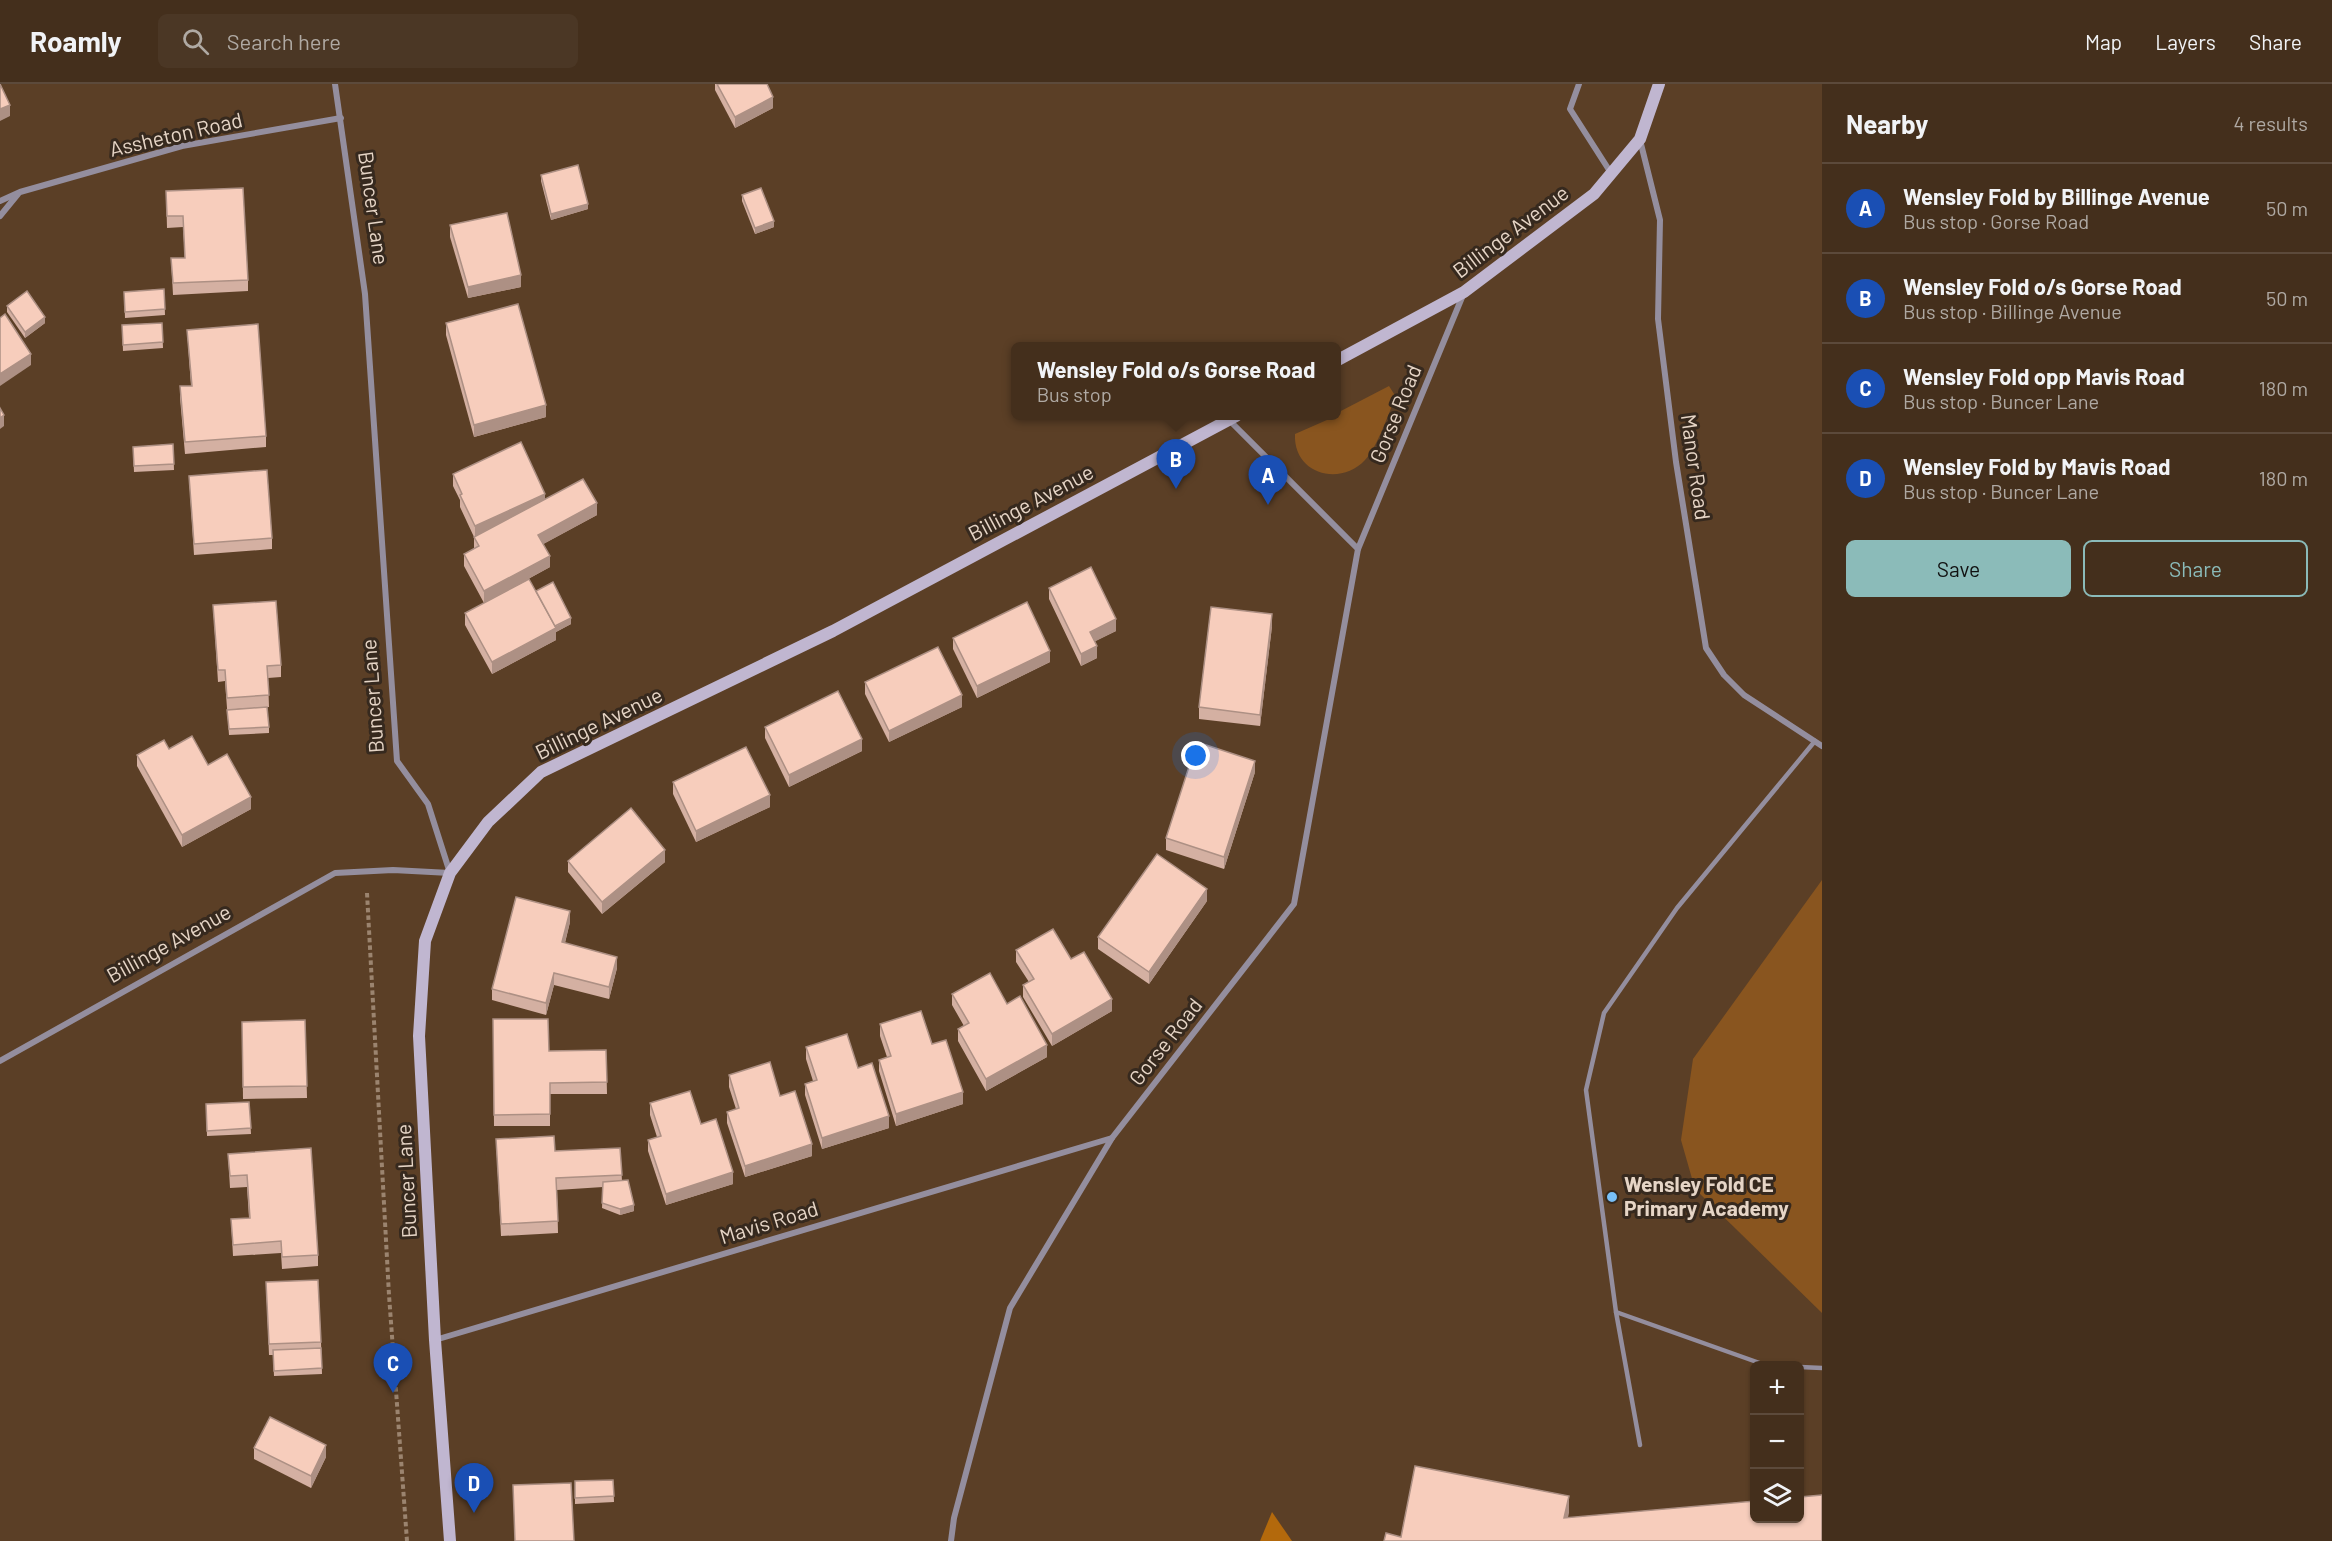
<!DOCTYPE html>
<meta charset="utf-8">
<style>
:root{--surface:#442f1c;--page:#4b3725;--text:#f1f3f6;--muted:#afa9a3;--line:#5c4a3b;--accent:#8bbbb9}
body{margin:0;font-family:Barlow,sans-serif;background:var(--page);color:var(--text)}
.controls{position:absolute;right:18px;bottom:18px;display:grid;overflow:hidden;border-radius:9px;box-shadow:0 2px 4px #0004}
.controls button{width:54px;height:54px;display:grid;place-items:center;padding:0;border:0;border-bottom:2px solid var(--line);background:var(--surface);color:var(--text);font:30px sans-serif}
.you{position:absolute;left:1196px;top:672px;width:21px;height:21px;margin:-15px;border:4px solid #fff;border-radius:50%;background:#1a73e8;box-shadow:0 0 0 9px #1a73e833}
.badge{display:grid;place-items:center;width:39px;height:39px;border-radius:50%;background:var(--accent);color:#fff;font-size:20px;font-weight:700}
.pin{position:absolute;translate:-50% -50px;filter:drop-shadow(0 2px 3px #0008)}
.pin::after{content:'';position:absolute;top:32px;width:21px;height:18px;background:inherit;clip-path:polygon(0 0,100% 0,50% 100%)}
.popup{position:absolute;left:1011px;top:258px;width:330px;height:78px;box-sizing:border-box;display:grid;place-content:center;border-radius:9px;background:var(--surface);filter:drop-shadow(0 2px 4px #0005);font-size:20px;white-space:nowrap;color:var(--muted)}
.popup b{font-size:22px;color:var(--text)}
.popup::after{content:'';position:absolute;left:50%;top:100%;margin-left:-12px;border:12px solid transparent;border-top-color:var(--surface)}
.list{margin:0;padding:0;list-style:none}
h2{display:flex;justify-content:space-between;align-items:center;height:78px;margin:0;padding:0 24px;font-size:26px}
h2 small{font-size:20px;font-weight:400;color:var(--muted)}
.list li{display:grid;grid-template-columns:39px 1fr auto;gap:18px;align-items:center;box-sizing:border-box;height:90px;padding:0 24px;border-top:2px solid var(--line)}
.list b{display:block;font-size:22px;white-space:nowrap}
.list p{margin:0;font-size:20px;white-space:nowrap;color:var(--muted)}
.list em{font-size:20px;font-style:normal;color:var(--muted)}
.actions{display:flex;gap:12px;padding:18px 24px}
.actions a{flex:1;padding:14px 0;border:2px solid var(--accent);border-radius:9px;text-align:center;font-size:21px;color:var(--accent)}
.actions .main{background:var(--accent);color:#111}
.icon{flex:none;width:33px;height:33px;fill:none;stroke:currentColor;stroke-width:2;stroke-linecap:round;stroke-linejoin:round}
.map{position:relative;flex:none;width:1822px;height:1457px;overflow:hidden}
header{display:flex;align-items:center;gap:36px;box-sizing:border-box;height:84px;padding:0 30px;background:var(--surface);border-bottom:2px solid var(--line)}
header strong{font-size:28px}
nav{display:flex;gap:33px;margin-inline-start:auto;font-size:21px}
.search{width:420px;height:54px;background:var(--page);display:flex;align-items:center;gap:15px;box-sizing:border-box;padding:0 21px;border-radius:9px;color:var(--muted);font-size:22px}
main{display:flex}
aside{flex:1;background:var(--surface)}
.map>svg:first-child{display:block}
.green{fill:#89551f}
.forest{fill:#b3690c}
.lines{fill:none;stroke-linecap:round;stroke-linejoin:round}
.path{stroke:#9b846f;stroke-width:4;stroke-dasharray:4.5 3;stroke-linecap:butt}
.lane{stroke:#948e9e;stroke-width:4.5}
.street{stroke:#948e9e;stroke-width:6}
.secondary{stroke:#c0b6d0;stroke-width:12}
.wall{fill:#d4b0a2}
.shaded-wall{fill:#ad9084}
.building{fill:#f7cdbc;stroke:#ad9084;stroke-width:1.5}
.poi-dot{fill:#77bff7;stroke:#36291e;stroke-width:2}
.labels{text-anchor:middle;stroke-width:6;stroke-linejoin:round;paint-order:stroke}
.street-label{font-size:21px;fill:#e6d5c6;stroke:#36291e}
.poi-label{font-size:21px;font-weight:bold;fill:#e6d5c6;stroke:#36291e;text-anchor:start}
</style>
<header>
<strong>Roamly</strong>
<div class="search"><svg class="icon" aria-label="search" viewBox="0 0 24 24"><circle cx="10" cy="10" r="6"/><path d="M15 15l6 6"/></svg>Search here</div>
<nav><a>Map</a><a>Layers</a><a>Share</a></nav>
</header>
<main>
<div class="map">
<svg width="1822" height="1457" viewBox="0 0 1822 1457">
<rect width="100%" height="100%" fill="#5b3f26"/>
<g class="green">
<path d="M1389,302L1396,313C1388,330 1377,364 1365,376C1340,403 1293,390 1295,350L1336,332L1337,329Z"/>
<polygon points="1822,796 1822,1229 1695,1105 1681,1056 1693,975"/>
</g>
<polygon class="forest" points="1272,1428 1292,1457 1260,1457"/>
<g class="lines">
<polyline class="path" points="367,809 389,1211 407,1457"/>
<g class="lane">
<polyline points="1616,1228 1768,1282"/>
<polyline points="1800,1283 1822,1284"/>
<polyline points="1640,1361 1616,1228 1586,1006 1604,929 1677,824 1815,657"/>
</g>
<g class="street">
<polyline points="1579,0 1570,25 1611,89"/>
<polyline points="1640,56 1660,136 1658,235 1676,378 1706,564 1724,591 1744,611 1822,662"/>
<polyline points="0,117 20,108 182,62 341,34"/>
<polyline points="0,132 18,110"/>
<polyline points="1229,336 1358,465"/>
<polyline points="0,977 335,789 393,786 450,789 428,720 397,677 365,210 335,0"/>
<polyline points="435,1256 1112,1054"/>
<polyline points="951,1457 954,1434 1010,1224 1112,1054 1294,820 1358,465 1463,211"/>
</g>
<g class="secondary">
<polyline points="1336,277 1464,208 1594,110 1640,55 1659,0"/>
<polyline points="450,1457 435,1256 419,952 425,857 450,789 488,738 541,688 833,547 1236,332"/>
</g>
</g>
<g class="wall">
<polygon points="715,0 767,0 773,24 735,44 715,6"/>
<polygon points="541,91 588,125 551,136 541,97"/>
<polygon points="166,107 248,196 248,207 173,211 171,174 185,174 183,143 167,144"/>
<polygon points="742,111 774,143 755,150 742,117"/>
<polygon points="450,141 521,203 468,214 450,153"/>
<polygon points="164,205 165,231 125,234 124,208"/>
<polygon points="7,222 45,239 25,254 7,228"/>
<polygon points="162,239 163,264 123,267 122,241"/>
<polygon points="446,239 546,333 474,353 446,251"/>
<polygon points="187,246 266,352 266,363 185,370 180,314 180,302 191,302"/>
<polygon points="173,360 174,386 134,388 133,363"/>
<polygon points="453,390 545,415 597,431 543,460 550,483 484,519 464,482 464,470 474,465 474,453 460,423 460,416 453,402"/>
<polygon points="189,392 272,454 272,465 194,471"/>
<polygon points="1049,504 1116,547 1095,557 1097,574 1081,582 1049,515"/>
<polygon points="536,507 571,540 556,548 556,556 492,590 465,541 465,529"/>
<polygon points="213,521 281,581 281,593 268,594 269,623 236,625 269,643 269,649 229,651 225,597 218,598"/>
<polygon points="1272,542 1260,642 1199,635 1199,623"/>
<polygon points="953,554 1050,578 977,614 953,565"/>
<polygon points="865,598 962,623 889,658 865,610"/>
<polygon points="765,643 862,667 789,703 765,654"/>
<polygon points="137,671 208,681 251,725 182,763 137,682"/>
<polygon points="1255,688 1224,785 1166,766 1166,754"/>
<polygon points="673,698 770,723 696,758 673,710"/>
<polygon points="568,777 665,778 602,830 568,788"/>
<polygon points="1207,817 1149,900 1098,865 1098,853"/>
<polygon points="570,838 565,859 617,884 609,915 554,901 546,931 492,916 492,905"/>
<polygon points="1016,866 1071,875 1112,927 1052,962 1023,913 1023,901 1029,898 1016,878"/>
<polygon points="952,910 1007,920 1047,973 986,1007 958,957 958,945 964,942 952,921"/>
<polygon points="493,935 549,967 606,966 607,1010 550,1010 550,1042 494,1042"/>
<polygon points="305,936 307,1014 243,1015 242,938"/>
<polygon points="880,940 932,960 963,1020 896,1042 879,987 879,976 887,973 880,952"/>
<polygon points="806,963 858,984 889,1044 822,1065 805,1011 805,1000 813,997 806,975"/>
<polygon points="729,991 780,1012 812,1072 745,1093 727,1039 727,1028 736,1025 729,1003"/>
<polygon points="249,1018 251,1050 207,1052 206,1020"/>
<polygon points="650,1019 701,1040 733,1100 666,1121 648,1067 648,1056 657,1053 650,1031"/>
<polygon points="496,1055 555,1067 620,1064 622,1097 634,1127 620,1131 602,1124 603,1103 557,1106 558,1149 501,1152"/>
<polygon points="228,1070 318,1171 318,1182 282,1185 281,1169 233,1172 231,1135 249,1134 247,1103 230,1104"/>
<polygon points="266,1198 321,1258 322,1290 274,1292 273,1271 269,1271"/>
<polygon points="254,1364 326,1373 311,1404 254,1375"/>
<polygon points="613,1396 614,1418 575,1420 575,1397"/>
</g>
<g class="shaded-wall">
<polygon points="773,13 773,24 735,44 735,33"/>
<polygon points="10,21 10,32 0,37 0,25"/>
<polygon points="588,120 588,125 551,136 551,130"/>
<polygon points="774,137 774,143 755,150 755,144"/>
<polygon points="521,191 521,203 468,214 468,203"/>
<polygon points="45,233 45,239 25,254 25,248"/>
<polygon points="31,270 31,281 0,302 0,290"/>
<polygon points="546,321 546,333 474,353 474,341"/>
<polygon points="4,331 4,342 0,345 0,334"/>
<polygon points="545,410 545,421 475,454 475,442"/>
<polygon points="597,419 597,431 538,463 538,451"/>
<polygon points="550,472 550,483 484,519 484,507"/>
<polygon points="1272,530 1272,542 1260,642 1260,631"/>
<polygon points="571,534 571,540 556,548 556,556 492,590 492,578"/>
<polygon points="1116,535 1116,547 1090,560 1090,548"/>
<polygon points="1097,562 1097,574 1081,582 1081,570"/>
<polygon points="1050,567 1050,578 977,614 977,602"/>
<polygon points="962,611 962,623 889,658 889,647"/>
<polygon points="862,655 862,667 789,703 789,691"/>
<polygon points="1255,677 1255,688 1224,785 1224,773"/>
<polygon points="770,711 770,723 696,758 696,747"/>
<polygon points="251,713 251,725 182,763 182,751"/>
<polygon points="665,766 665,778 602,830 602,818"/>
<polygon points="1207,805 1207,817 1149,900 1149,888"/>
<polygon points="570,827 570,838 562,870 562,858"/>
<polygon points="617,873 617,884 609,915 609,903"/>
<polygon points="554,889 554,901 546,931 546,919"/>
<polygon points="1112,915 1112,927 1052,962 1052,950"/>
<polygon points="1047,961 1047,973 986,1007 986,995"/>
<polygon points="963,1008 963,1020 896,1042 896,1030"/>
<polygon points="889,1032 889,1044 822,1065 822,1054"/>
<polygon points="812,1060 812,1072 745,1093 745,1082"/>
<polygon points="733,1088 733,1100 666,1121 666,1110"/>
<polygon points="634,1121 634,1127 620,1131 620,1125"/>
<polygon points="326,1361 326,1373 311,1404 311,1392"/>
<polygon points="1569,1412 1569,1429 1564,1451 1564,1434"/>
</g>
<g class="building">
<polygon points="0,0 10,21 0,25"/>
<polygon points="717,0 767,0 773,13 735,33"/>
<polygon points="578,81 588,120 551,130 541,91"/>
<polygon points="243,104 248,196 173,199 171,174 185,174 183,132 167,132 166,107"/>
<polygon points="761,104 774,137 755,144 742,111"/>
<polygon points="507,129 521,191 468,203 450,141"/>
<polygon points="164,205 165,225 125,228 124,208"/>
<polygon points="27,207 45,233 25,248 7,222"/>
<polygon points="518,220 546,321 474,341 446,239"/>
<polygon points="5,230 31,270 0,290 0,234"/>
<polygon points="162,239 163,258 123,261 122,241"/>
<polygon points="258,240 266,352 185,358 180,302 192,302 187,246"/>
<polygon points="0,324 4,331 0,334"/>
<polygon points="521,358 545,410 475,442 460,411 462,410 453,390"/>
<polygon points="173,360 174,380 134,382 133,363"/>
<polygon points="267,386 272,454 194,460 189,392"/>
<polygon points="583,395 597,419 538,451 550,472 484,507 464,470 479,462 474,453"/>
<polygon points="1091,483 1116,535 1090,548 1097,562 1081,570 1049,504"/>
<polygon points="529,495 556,544 492,578 465,529"/>
<polygon points="553,498 571,534 555,542 536,507"/>
<polygon points="276,517 281,581 267,582 269,611 227,614 225,586 218,586 213,521"/>
<polygon points="1027,518 1050,567 977,602 953,554"/>
<polygon points="1211,523 1272,530 1260,631 1199,623"/>
<polygon points="938,563 962,611 889,647 865,598"/>
<polygon points="838,607 862,655 789,691 765,643"/>
<polygon points="267,623 269,643 229,645 227,626"/>
<polygon points="192,652 208,681 227,670 251,713 182,751 137,671 164,656 169,665"/>
<polygon points="1197,658 1255,677 1224,773 1166,754"/>
<polygon points="746,663 770,711 696,747 673,698"/>
<polygon points="631,724 665,766 602,818 568,777"/>
<polygon points="1157,770 1207,805 1149,888 1098,853"/>
<polygon points="516,813 570,827 562,858 617,873 609,903 554,889 546,919 492,905"/>
<polygon points="1053,845 1071,875 1084,868 1112,915 1052,950 1023,901 1034,895 1016,866"/>
<polygon points="990,889 1007,920 1020,912 1047,961 986,995 958,945 969,939 952,910"/>
<polygon points="921,927 932,960 946,956 963,1008 896,1030 879,976 891,972 880,940"/>
<polygon points="493,935 548,935 549,967 606,966 607,998 550,999 550,1030 494,1031"/>
<polygon points="305,936 307,1002 243,1003 242,938"/>
<polygon points="847,950 858,984 872,979 889,1032 822,1054 805,1000 817,996 806,963"/>
<polygon points="770,978 780,1012 795,1007 812,1060 745,1082 727,1028 739,1024 729,991"/>
<polygon points="690,1007 701,1040 716,1035 733,1088 666,1110 648,1056 661,1052 650,1019"/>
<polygon points="249,1018 251,1044 207,1047 206,1020"/>
<polygon points="554,1052 555,1067 620,1064 622,1091 556,1094 558,1137 501,1140 496,1055"/>
<polygon points="311,1064 318,1171 282,1173 281,1157 233,1161 231,1135 250,1134 247,1091 230,1092 228,1070"/>
<polygon points="628,1096 634,1121 620,1125 602,1119 603,1098"/>
<polygon points="318,1196 321,1258 269,1260 266,1198"/>
<polygon points="321,1264 322,1284 274,1287 273,1266"/>
<polygon points="270,1333 326,1361 311,1392 254,1364"/>
<polygon points="1415,1382 1569,1412 1564,1434 1755,1417 1755,1434 1800,1434 1800,1413 1822,1411 1822,1457 1384,1457 1386,1449 1401,1453"/>
<polygon points="613,1396 614,1412 575,1414 575,1397"/>
<polygon points="571,1399 574,1457 515,1457 513,1401"/>
</g>
<circle class="poi-dot" cx="1612" cy="1113" r="6"/>
<g class="labels">
<g class="street-label">
<text transform="translate(176 51) rotate(-13)" y="7">Assheton Road</text>
<text transform="translate(373 124) rotate(82)" y="7">Buncer Lane</text>
<text transform="translate(1511 148) rotate(-37)" y="7">Billinge Avenue</text>
<text transform="translate(1396 330) rotate(-68)" y="7">Gorse Road</text>
<text transform="translate(1695 383) rotate(82)" y="7">Manor Road</text>
<text transform="translate(1031 419) rotate(-28)" y="7">Billinge Avenue</text>
<text transform="translate(373 612) rotate(-94)" y="7">Buncer Lane</text>
<text transform="translate(599 640) rotate(-26)" y="7">Billinge Avenue</text>
<text transform="translate(169 860) rotate(-29)" y="7">Billinge Avenue</text>
<text transform="translate(1166 958) rotate(-52)" y="7">Gorse Road</text>
<text transform="translate(407 1097) rotate(-93)" y="7">Buncer Lane</text>
<text transform="translate(769 1139) rotate(-17)" y="7">Mavis Road</text>
</g>
<g class="poi-label">
<text x="1624" y="1108">Wensley Fold CE<tspan x="1624" dy="24">Primary Academy</tspan></text>
</g>
</g>
</svg>
<div class="controls">
<button>+</button>
<button>−</button>
<button><svg class="icon" aria-label="layers" viewBox="0 0 24 24"><path d="M12 4l9 5-9 5-9-5zM3 14l9 5 9-5"/></svg></button>
</div>
<div class="you"></div>
<div class="pin badge" style="left:1268px;top:421px;background:#1a4fb4">A</div>
<div class="pin badge" style="left:1176px;top:405px;background:#1a4fb4">B</div>
<div class="popup"><b>Wensley Fold o/s Gorse Road</b>Bus stop</div>
<div class="pin badge" style="left:393px;top:1309px;background:#1a4fb4">C</div>
<div class="pin badge" style="left:474px;top:1429px;background:#1a4fb4">D</div>
</div>
<aside>
<h2>Nearby<small>4 results</small></h2>
<ul class="list">
<li><span class="badge" style="background:#1a4fb4">A</span><div><b>Wensley Fold by Billinge Avenue</b><p>Bus stop · Gorse Road</p></div><em>50 m</em></li>
<li><span class="badge" style="background:#1a4fb4">B</span><div><b>Wensley Fold o/s Gorse Road</b><p>Bus stop · Billinge Avenue</p></div><em>50 m</em></li>
<li><span class="badge" style="background:#1a4fb4">C</span><div><b>Wensley Fold opp Mavis Road</b><p>Bus stop · Buncer Lane</p></div><em>180 m</em></li>
<li><span class="badge" style="background:#1a4fb4">D</span><div><b>Wensley Fold by Mavis Road</b><p>Bus stop · Buncer Lane</p></div><em>180 m</em></li>
</ul>
<div class="actions"><a class="main">Save</a><a>Share</a></div>
</aside>
</main>
